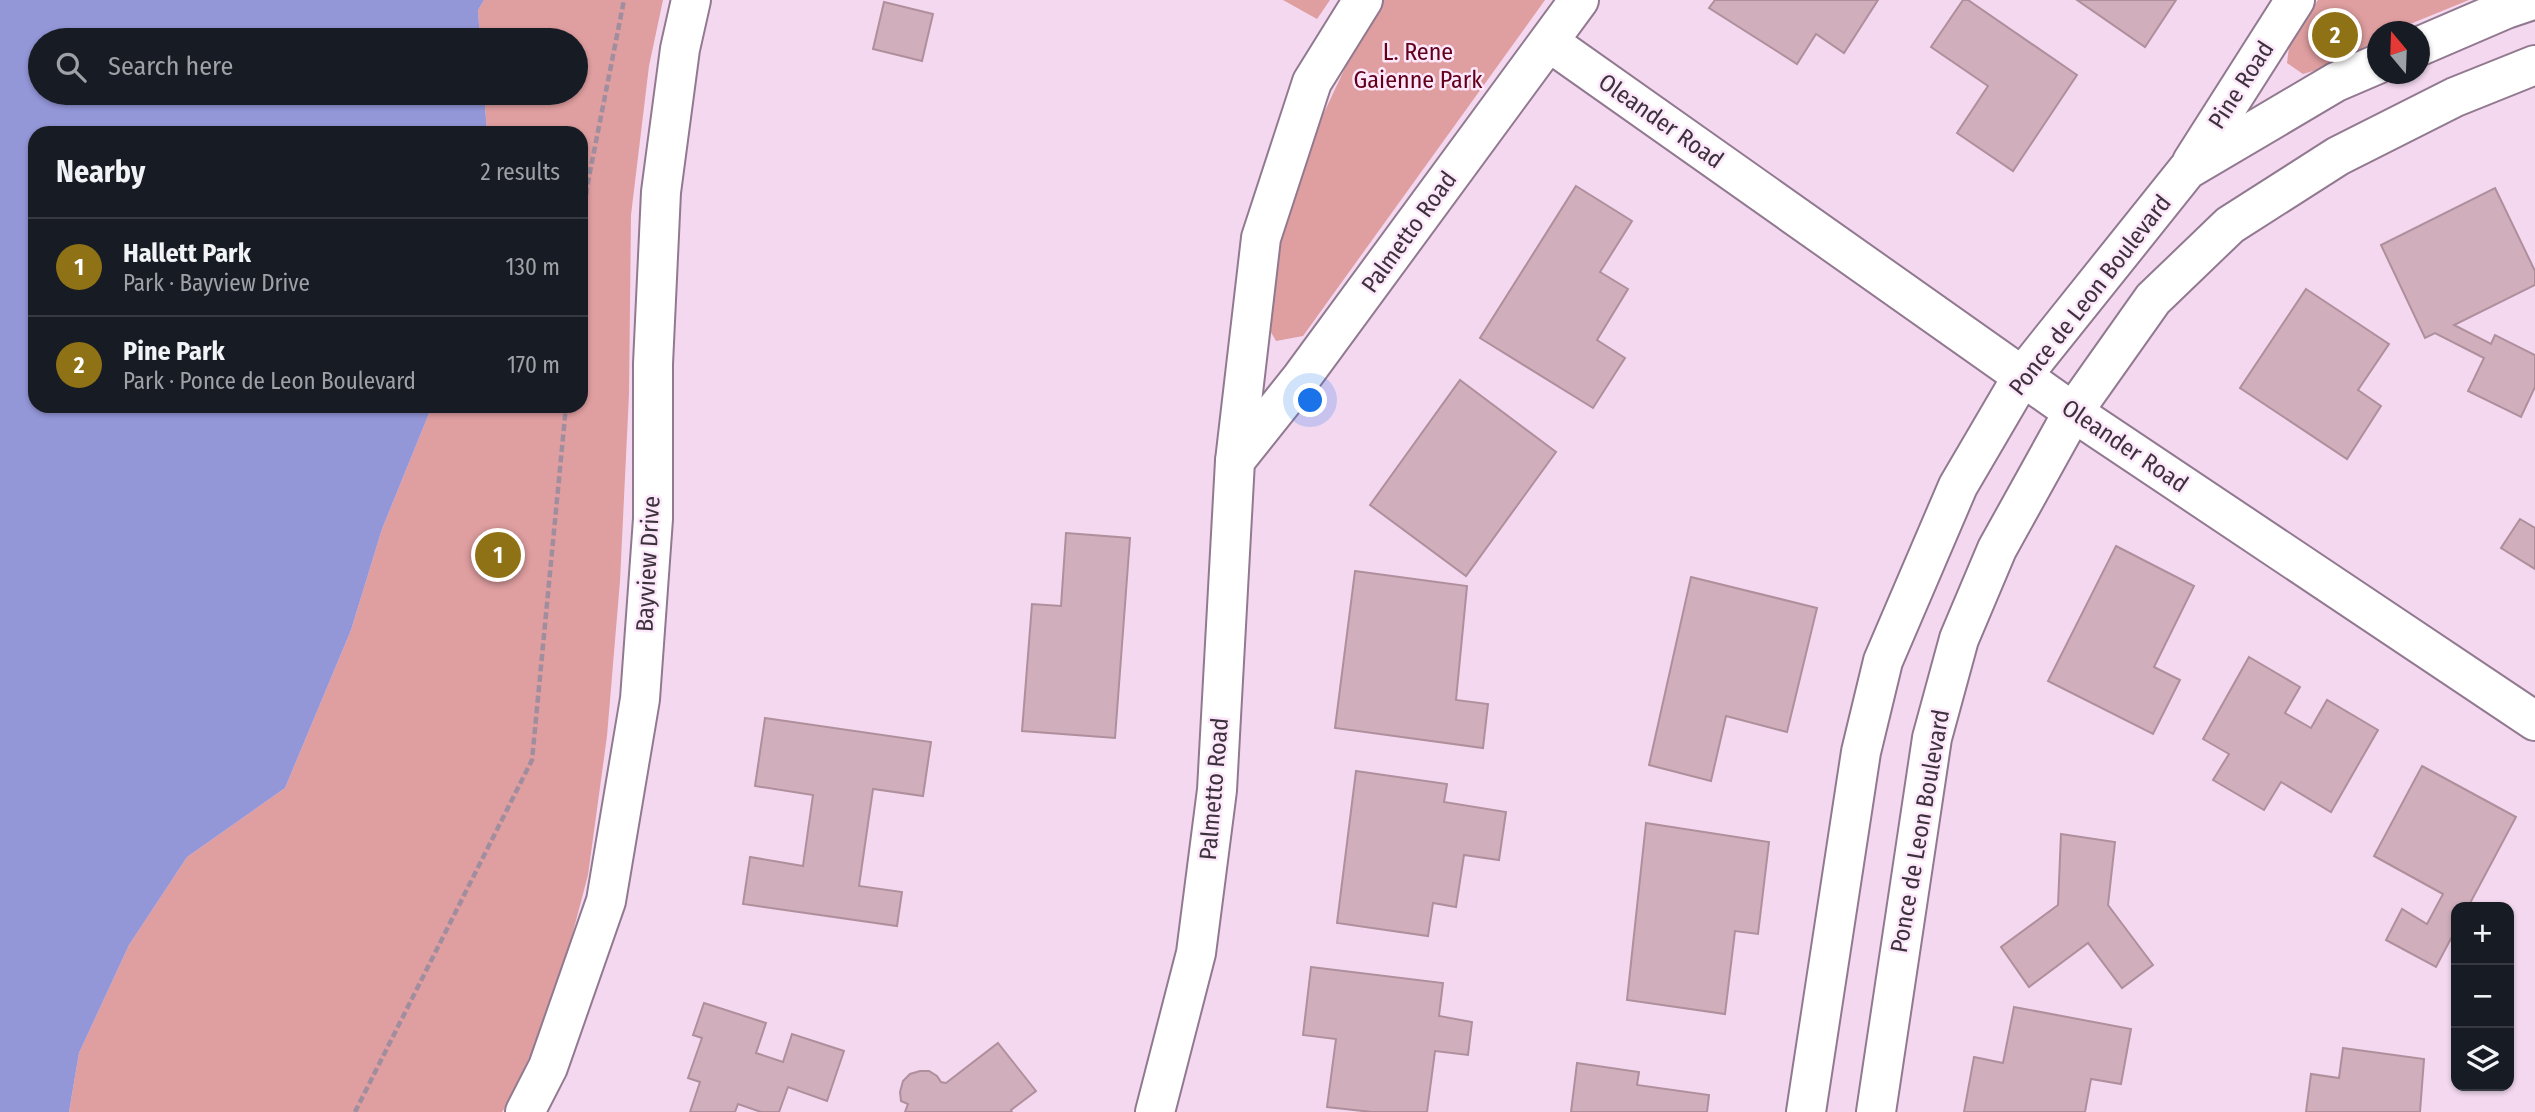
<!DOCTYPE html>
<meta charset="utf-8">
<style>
:root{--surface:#171b24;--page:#242831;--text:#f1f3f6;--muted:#9ea1a6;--line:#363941;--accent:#8f7116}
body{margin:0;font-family:"Fira Sans Condensed",sans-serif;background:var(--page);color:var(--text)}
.controls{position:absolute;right:21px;bottom:21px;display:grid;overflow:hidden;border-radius:14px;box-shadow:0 2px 5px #0004}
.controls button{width:63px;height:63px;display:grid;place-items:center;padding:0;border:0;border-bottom:2px solid var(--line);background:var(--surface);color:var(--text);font:35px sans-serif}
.compass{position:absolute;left:2367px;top:21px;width:63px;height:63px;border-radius:50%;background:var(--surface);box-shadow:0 2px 5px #0004;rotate:341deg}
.you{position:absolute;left:1311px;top:401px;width:24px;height:24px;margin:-18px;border:5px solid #fff;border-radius:50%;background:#1a73e8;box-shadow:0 0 0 10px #1a73e833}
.badge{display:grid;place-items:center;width:46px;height:46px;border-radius:50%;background:var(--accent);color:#fff;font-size:23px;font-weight:700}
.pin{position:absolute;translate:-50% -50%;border:4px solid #fff;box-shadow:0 2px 7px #0006}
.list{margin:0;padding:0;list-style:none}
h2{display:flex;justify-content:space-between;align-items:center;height:91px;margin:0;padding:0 28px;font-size:30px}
h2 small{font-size:23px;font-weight:400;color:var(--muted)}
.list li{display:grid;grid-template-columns:46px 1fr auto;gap:21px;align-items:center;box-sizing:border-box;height:98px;padding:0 28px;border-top:2px solid var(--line)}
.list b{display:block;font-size:26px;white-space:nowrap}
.list p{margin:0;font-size:23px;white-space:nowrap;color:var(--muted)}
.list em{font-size:23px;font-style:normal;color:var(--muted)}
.icon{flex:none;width:38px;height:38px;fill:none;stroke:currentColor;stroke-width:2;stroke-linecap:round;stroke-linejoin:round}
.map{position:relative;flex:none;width:2535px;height:1112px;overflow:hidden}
.search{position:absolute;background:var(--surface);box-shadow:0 2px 5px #0004;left:28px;top:28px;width:560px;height:77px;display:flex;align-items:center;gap:18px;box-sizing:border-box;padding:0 24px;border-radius:38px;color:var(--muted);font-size:26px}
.panel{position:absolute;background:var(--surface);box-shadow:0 2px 5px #0004;left:28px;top:126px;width:560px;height:287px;border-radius:21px}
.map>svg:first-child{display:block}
.green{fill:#df9ea0}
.water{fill:#9396d7}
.building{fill:#d0aebb;stroke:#af8f9b;stroke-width:2}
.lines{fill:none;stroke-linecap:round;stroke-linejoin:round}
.minor-casing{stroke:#91798f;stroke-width:42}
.path{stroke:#a08d9e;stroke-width:4.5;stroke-dasharray:7 3.5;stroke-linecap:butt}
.minor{stroke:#fff;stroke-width:38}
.labels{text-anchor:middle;stroke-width:5;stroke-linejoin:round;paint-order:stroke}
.park-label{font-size:24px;fill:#620019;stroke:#fde7fb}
.street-label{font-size:24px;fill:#3c323b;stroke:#fde7fb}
</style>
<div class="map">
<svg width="2535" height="1112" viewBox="0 0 2535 1112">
<rect width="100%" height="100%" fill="#f3d8f0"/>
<g class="green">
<polygon points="484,0 663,0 649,66 631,215 629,394 620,581 607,736 588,875 555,1000 510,1101 502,1112 69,1112 79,1053 129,945 187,857 285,788 351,630 382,529 432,406 581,406 581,133 487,133 484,93 576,93 576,40 480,40 478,10"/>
<polygon points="1283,0 1330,0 1317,19"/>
<polygon points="1380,0 1545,0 1303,336 1276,341 1268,327 1268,301 1283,226 1321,119 1369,17"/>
<polygon points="2318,0 2469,0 2393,31 2378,32 2377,40 2333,65 2303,74 2287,63 2290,39"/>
</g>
<polygon class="water" points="0,0 484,0 478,10 480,40 40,40 40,93 484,93 487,133 35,133 35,406 432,406 382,529 351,630 285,788 187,857 129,945 79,1053 69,1112 0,1112"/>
<g class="building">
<polygon points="1715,0 1878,0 1844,53 1816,34 1797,64 1709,8"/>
<polygon points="1963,0 1968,0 2077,75 2013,171 1957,133 1988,86 1931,47"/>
<polygon points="2077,0 2176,0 2145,47"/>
<polygon points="884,2 933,14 922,61 873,49"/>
<polygon points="1576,186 1632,221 1600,272 1628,289 1597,340 1625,358 1593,408 1480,338"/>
<polygon points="2495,188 2535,271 2535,285 2454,325 2491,344 2495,335 2535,355 2535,387 2521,417 2468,391 2484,358 2435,333 2425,338 2381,245"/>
<polygon points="2306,289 2389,344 2358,390 2381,406 2347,459 2240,388"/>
<polygon points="1460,380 1556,452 1466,576 1370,505"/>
<polygon points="2520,519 2535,528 2535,569 2501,548"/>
<polygon points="1066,533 1130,538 1115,738 1022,731 1032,604 1061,606"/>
<polygon points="2116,546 2194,586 2154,667 2180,680 2153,734 2048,681"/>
<polygon points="1355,571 1467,586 1456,700 1488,704 1483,748 1335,728"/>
<polygon points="1691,577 1817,608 1787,732 1726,716 1711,781 1649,765"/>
<polygon points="2249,657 2300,687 2285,713 2311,728 2327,700 2378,730 2331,812 2281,782 2264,810 2213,780 2229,754 2203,739"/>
<polygon points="765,718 931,742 923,796 873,789 859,886 902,892 897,926 743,904 750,857 803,866 813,795 755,786"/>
<polygon points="2422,766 2516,817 2468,907 2456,907 2456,929 2436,967 2386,940 2402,909 2427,924 2443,894 2374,856"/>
<polygon points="1356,771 1447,784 1444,802 1506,812 1499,860 1464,855 1456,907 1433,903 1428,936 1337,923"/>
<polygon points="1646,823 1769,842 1758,934 1735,931 1725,1014 1627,1000"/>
<polygon points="2061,834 2115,842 2108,905 2153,965 2122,988 2088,943 2029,987 2001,947 2058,905"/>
<polygon points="1311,967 1443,983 1439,1016 1472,1022 1468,1055 1435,1051 1427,1112 1372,1112 1327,1107 1336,1039 1303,1035"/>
<polygon points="704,1003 766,1023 756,1053 783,1062 792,1034 844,1051 827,1101 788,1087 779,1112 761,1112 738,1104 735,1112 690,1112 700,1082 688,1078 702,1038 693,1035"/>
<polygon points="2014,1007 2131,1029 2121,1084 2091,1079 2085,1112 1964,1112 1974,1057 2003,1063"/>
<polygon points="998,1043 1036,1091 1011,1110 1012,1112 905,1112 908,1104 901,1101 900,1092 903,1081 910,1074 920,1071 929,1071 937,1076 941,1082 946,1083"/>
<polygon points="2343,1048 2424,1059 2420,1112 2306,1112 2311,1074 2339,1078"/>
<polygon points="1577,1063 1639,1072 1637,1085 1709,1095 1707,1112 1571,1112"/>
</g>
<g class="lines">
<g class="minor-casing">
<g id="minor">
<polyline points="1549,42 2073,412 2535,721"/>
<polyline points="2420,46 2506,9 2533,0"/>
<polyline points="2192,162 2295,0"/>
<polyline points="1235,461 1261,238 1312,82 1363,0"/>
<polyline points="525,1112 548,1067 606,901 640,699 653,519 653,364 661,192 680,49 691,0"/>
<polyline points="1155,1112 1196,953 1217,790 1235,461 1302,377 1579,0"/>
<polyline points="1806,1112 1861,752 1883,661 1958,486 2023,375 2187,170 2336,82 2378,64"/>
<polyline points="1876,1112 1932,738 1959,639 1997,549 2073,412 2153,299 2230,225 2338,156 2455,97 2535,65"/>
</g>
</g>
<g class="path">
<polyline points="581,247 587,187 624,0"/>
<polyline points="355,1112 532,760 566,406"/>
</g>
<use href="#minor" class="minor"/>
</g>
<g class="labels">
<g class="park-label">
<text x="1418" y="60">L. Rene<tspan x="1418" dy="28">Gaienne Park</tspan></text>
</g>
<g class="street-label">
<text transform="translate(2241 85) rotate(-57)" y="8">Pine Road</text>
<text transform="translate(1661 121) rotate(35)" y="8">Oleander Road</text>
<text transform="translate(1409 232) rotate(-54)" y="8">Palmetto Road</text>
<text transform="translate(2090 295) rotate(-52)" y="8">Ponce de Leon Boulevard</text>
<text transform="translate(2125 446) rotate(34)" y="8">Oleander Road</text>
<text transform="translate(648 564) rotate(-87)" y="8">Bayview Drive</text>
<text transform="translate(1214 789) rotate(-85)" y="8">Palmetto Road</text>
<text transform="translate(1920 831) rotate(-80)" y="8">Ponce de Leon Boulevard</text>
</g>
</g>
</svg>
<div class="controls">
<button>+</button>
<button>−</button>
<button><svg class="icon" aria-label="layers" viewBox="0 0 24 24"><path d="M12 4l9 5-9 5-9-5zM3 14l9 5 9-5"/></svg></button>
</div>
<svg class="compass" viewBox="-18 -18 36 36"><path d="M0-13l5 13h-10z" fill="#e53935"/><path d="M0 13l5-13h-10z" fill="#9ea1a6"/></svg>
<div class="you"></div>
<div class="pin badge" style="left:498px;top:555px">1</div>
<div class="pin badge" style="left:2335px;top:35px">2</div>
<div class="search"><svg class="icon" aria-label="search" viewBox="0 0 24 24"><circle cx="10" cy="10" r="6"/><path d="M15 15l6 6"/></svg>Search here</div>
<section class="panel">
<h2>Nearby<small>2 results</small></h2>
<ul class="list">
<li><span class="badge">1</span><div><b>Hallett Park</b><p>Park · Bayview Drive</p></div><em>130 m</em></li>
<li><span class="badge">2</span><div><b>Pine Park</b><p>Park · Ponce de Leon Boulevard</p></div><em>170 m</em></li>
</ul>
</section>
</div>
